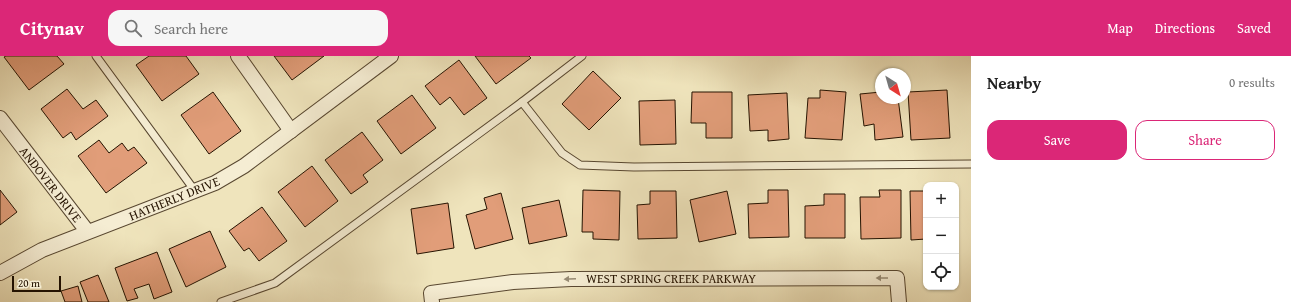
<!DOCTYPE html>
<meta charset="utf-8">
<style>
:root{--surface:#fff;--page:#f6f6f6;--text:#222;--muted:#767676;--line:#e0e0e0;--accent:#db2777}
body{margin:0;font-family:"Gentium Book Plus",serif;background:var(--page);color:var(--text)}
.controls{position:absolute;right:12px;bottom:12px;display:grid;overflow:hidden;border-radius:8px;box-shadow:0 1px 3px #0004}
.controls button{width:36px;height:36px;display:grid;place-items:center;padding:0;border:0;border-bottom:1px solid var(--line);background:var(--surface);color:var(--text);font:20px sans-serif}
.compass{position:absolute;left:875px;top:12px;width:36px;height:36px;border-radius:50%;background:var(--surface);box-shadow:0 1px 3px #0004;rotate:143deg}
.scale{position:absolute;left:12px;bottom:10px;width:49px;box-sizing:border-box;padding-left:4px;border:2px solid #251301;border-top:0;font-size:11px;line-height:14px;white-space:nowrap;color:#251301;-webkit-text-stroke:3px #f5edd3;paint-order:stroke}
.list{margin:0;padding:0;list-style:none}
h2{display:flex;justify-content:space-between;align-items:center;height:52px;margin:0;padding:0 16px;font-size:17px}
h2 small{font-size:13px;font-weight:400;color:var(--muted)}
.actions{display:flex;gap:8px;padding:12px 16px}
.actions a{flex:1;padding:9px 0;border:1px solid var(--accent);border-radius:12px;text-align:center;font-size:14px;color:var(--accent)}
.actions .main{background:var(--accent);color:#fff}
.icon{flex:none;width:22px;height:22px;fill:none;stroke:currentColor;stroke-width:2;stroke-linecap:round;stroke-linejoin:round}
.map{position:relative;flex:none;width:971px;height:246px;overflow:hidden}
header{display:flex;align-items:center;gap:24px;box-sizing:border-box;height:56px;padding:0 20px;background:var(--accent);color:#fff}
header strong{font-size:19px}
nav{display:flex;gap:22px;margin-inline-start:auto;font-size:14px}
.search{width:280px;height:36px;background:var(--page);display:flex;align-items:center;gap:10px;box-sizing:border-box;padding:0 14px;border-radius:12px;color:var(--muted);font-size:15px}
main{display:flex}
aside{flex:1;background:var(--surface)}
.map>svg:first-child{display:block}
.building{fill:#e19d79;stroke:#251301}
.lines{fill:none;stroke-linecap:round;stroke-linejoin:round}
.lane-casing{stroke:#584730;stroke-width:9}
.street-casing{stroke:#584730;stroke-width:16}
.lane{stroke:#f5edd3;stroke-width:7}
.street{stroke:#f5edd3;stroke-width:14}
.oneway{fill:#978b74}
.labels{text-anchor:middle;stroke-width:3;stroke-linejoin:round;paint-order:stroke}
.street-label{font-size:13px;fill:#251301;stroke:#f5edd3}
</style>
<header>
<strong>Citynav</strong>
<div class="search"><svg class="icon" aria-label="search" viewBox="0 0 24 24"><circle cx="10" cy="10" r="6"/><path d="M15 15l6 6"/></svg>Search here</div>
<nav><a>Map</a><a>Directions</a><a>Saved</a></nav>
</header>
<main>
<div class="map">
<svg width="971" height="246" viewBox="0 0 971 246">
<rect width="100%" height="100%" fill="#efe4bc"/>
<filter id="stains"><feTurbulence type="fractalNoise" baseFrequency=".005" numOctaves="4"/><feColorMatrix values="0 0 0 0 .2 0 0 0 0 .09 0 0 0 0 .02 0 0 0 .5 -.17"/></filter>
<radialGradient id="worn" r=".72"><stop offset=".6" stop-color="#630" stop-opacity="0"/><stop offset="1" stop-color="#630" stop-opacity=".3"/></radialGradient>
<g class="building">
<polygon points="6,0 57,0 64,8 29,34 4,1"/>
<polygon points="149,0 186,0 199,18 162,45 136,9"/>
<polygon points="274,0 324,0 292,24"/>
<polygon points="475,0 529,0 531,2 496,28"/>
<polygon points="459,4 487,42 464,59 450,41 440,49 425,30"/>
<polygon points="593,15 621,42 589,74 562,48"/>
<polygon points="67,33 83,53 96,44 108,60 76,84 71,76 63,82 41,53"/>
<polygon points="820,34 846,36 842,84 805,82 808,42 820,42"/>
<polygon points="947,34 950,82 911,84 908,36"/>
<polygon points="213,36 241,75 209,98 181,59"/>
<polygon points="692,36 732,36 732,82 706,82 706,67 691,67"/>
<polygon points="881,36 881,42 898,42 903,81 875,84 874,68 864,70 860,38"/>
<polygon points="787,37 789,83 768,85 768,74 750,75 748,39"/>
<polygon points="412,39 436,72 401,98 377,65"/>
<polygon points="675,44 676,88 640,89 639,45"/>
<polygon points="362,76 383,104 363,119 368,126 351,138 325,104"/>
<polygon points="99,84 109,97 122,87 128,95 134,91 147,107 106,137 78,100"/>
<polygon points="312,110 338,145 305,171 278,136"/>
<polygon points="0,134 17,156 0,169"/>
<polygon points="583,134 620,135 619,184 593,183 593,176 582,176"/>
<polygon points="768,134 788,134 789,181 749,182 748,148 768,147"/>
<polygon points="879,134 901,134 901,182 861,183 860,141 880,141"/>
<polygon points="650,135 676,135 677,182 638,183 637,149 650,148"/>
<polygon points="727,135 736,178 699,186 690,144"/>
<polygon points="910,135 926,135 926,183 911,184"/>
<polygon points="501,137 513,183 475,193 466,159 487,153 484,142"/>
<polygon points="824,138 845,138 845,182 805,182 805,150 824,149"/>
<polygon points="559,144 567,180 529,188 522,152"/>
<polygon points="448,147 454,192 417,198 411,153"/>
<polygon points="262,151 287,185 259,205 249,192 244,195 229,175"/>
<polygon points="210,175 226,211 186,231 169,193"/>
<polygon points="157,196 172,236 154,243 149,228 134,233 138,242 127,245 115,212"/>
<polygon points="98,219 109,246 88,246 80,226"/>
<polygon points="78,230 82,246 65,246 61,235"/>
</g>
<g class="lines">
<g class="lane-casing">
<g id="lane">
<polyline points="96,0 195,135"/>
<polyline points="522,46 562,97 580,109 634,111 971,108"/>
<polyline points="221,246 275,227 522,46 582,0"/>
</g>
</g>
<g class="street-casing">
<g id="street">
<polyline points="238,0 291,75"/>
<polyline points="0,62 87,175"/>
<polyline points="0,217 42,194 215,127 244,110 391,0"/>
<polyline points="432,246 431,237 513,226 571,223 897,222 899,246"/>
</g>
</g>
<use href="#lane" class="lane"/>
<use href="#street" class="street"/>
</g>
<defs><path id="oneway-solid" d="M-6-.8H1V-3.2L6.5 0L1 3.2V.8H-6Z"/></defs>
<g class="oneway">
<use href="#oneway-solid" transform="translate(882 222) rotate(180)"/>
<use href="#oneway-solid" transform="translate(570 223) rotate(178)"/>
</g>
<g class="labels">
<g class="street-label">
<text transform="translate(51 128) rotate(52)" y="5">ANDOVER DRIVE</text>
<text transform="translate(174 142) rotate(-22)" y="5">HATHERLY DRIVE</text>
<text x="671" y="227">WEST SPRING CREEK PARKWAY</text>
</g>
</g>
<rect width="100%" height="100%" filter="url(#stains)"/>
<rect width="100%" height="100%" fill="url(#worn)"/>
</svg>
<div class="controls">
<button>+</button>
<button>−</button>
<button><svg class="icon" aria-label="locate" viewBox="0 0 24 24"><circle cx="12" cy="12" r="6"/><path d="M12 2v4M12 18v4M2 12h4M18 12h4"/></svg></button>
</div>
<svg class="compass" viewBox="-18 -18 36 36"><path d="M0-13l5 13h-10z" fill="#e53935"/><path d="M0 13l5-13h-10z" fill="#767676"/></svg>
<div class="scale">20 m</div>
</div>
<aside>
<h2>Nearby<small>0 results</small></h2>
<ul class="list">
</ul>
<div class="actions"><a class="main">Save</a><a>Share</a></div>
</aside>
</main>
